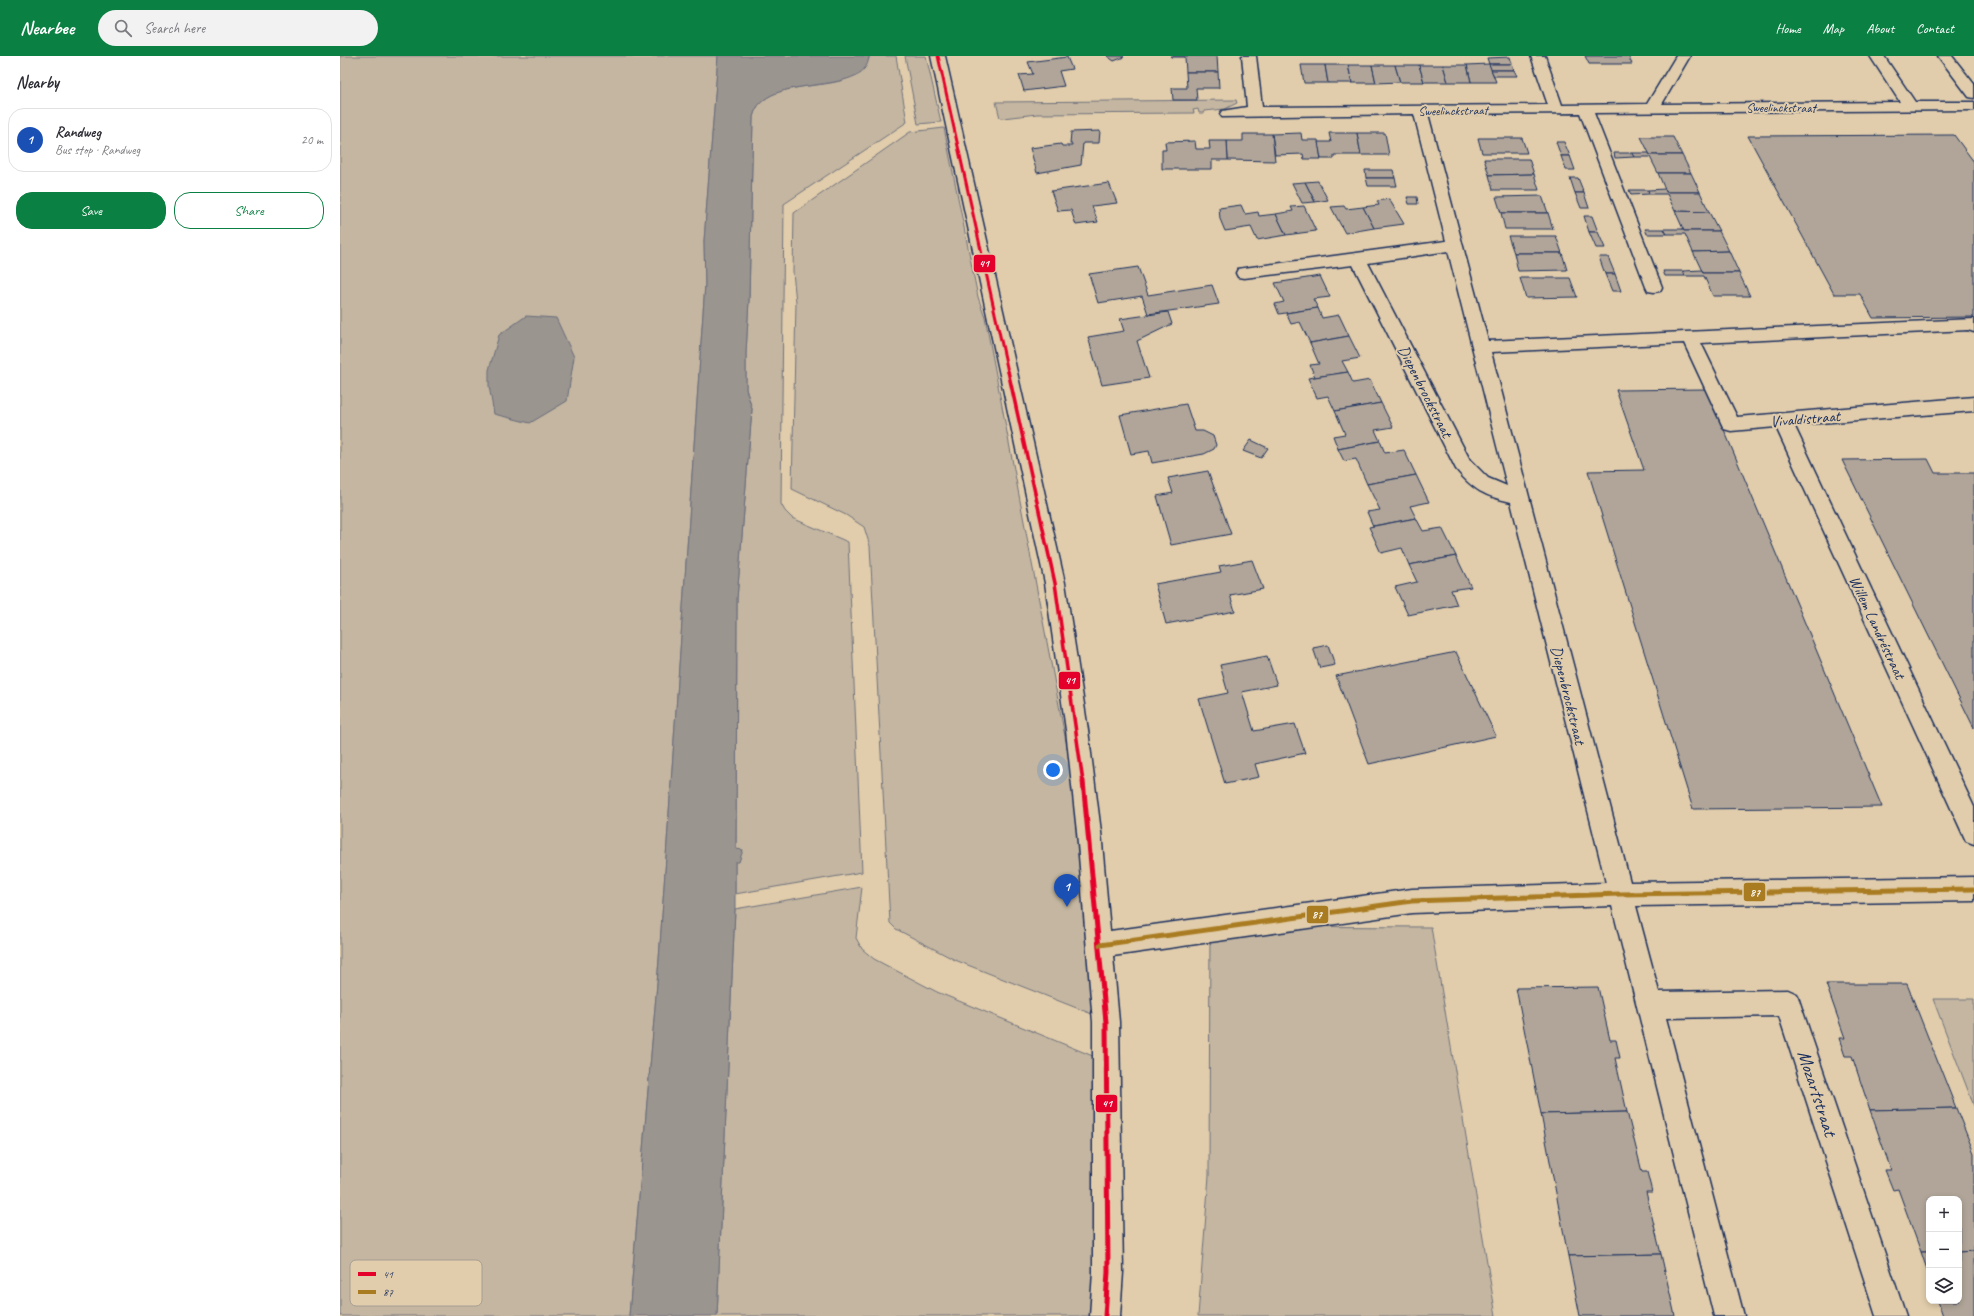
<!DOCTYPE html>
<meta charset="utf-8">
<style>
:root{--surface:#fff;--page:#f2f2f3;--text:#2b2b33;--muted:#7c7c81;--line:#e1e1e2;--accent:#0b8043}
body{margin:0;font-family:Caveat,sans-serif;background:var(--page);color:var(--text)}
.controls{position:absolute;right:12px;bottom:12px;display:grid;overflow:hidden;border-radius:8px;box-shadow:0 2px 6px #0003}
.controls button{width:36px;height:36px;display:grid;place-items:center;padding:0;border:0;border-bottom:1px solid var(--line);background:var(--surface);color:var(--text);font:20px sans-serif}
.you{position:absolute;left:713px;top:714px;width:14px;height:14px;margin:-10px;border:3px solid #fff;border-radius:50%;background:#1a73e8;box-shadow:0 0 0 6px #1a73e833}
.badge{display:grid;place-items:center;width:26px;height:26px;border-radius:50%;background:var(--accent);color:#fff;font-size:13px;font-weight:700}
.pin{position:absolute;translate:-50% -33px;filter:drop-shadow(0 1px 2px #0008)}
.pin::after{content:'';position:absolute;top:21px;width:14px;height:12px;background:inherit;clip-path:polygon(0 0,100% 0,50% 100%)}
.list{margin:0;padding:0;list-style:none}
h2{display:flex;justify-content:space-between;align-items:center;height:52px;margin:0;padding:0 16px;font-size:17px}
h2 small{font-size:13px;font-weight:400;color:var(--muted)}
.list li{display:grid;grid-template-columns:26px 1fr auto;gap:12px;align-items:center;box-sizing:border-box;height:64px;margin:0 8px 8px;padding:0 8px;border:1px solid var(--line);border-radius:16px}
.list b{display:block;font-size:15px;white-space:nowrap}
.list p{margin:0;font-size:13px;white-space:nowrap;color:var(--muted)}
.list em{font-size:13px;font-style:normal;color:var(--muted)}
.actions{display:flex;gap:8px;padding:12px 16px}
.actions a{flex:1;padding:9px 0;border:1px solid var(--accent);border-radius:16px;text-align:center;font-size:14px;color:var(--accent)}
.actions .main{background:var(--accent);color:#fff}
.icon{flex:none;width:22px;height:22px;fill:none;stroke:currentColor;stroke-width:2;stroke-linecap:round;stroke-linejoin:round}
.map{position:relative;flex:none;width:1634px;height:1260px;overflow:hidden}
header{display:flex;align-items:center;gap:24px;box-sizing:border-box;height:56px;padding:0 20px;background:var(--accent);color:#fff}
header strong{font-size:19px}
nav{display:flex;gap:22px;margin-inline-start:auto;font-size:14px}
.search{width:280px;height:36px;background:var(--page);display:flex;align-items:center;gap:10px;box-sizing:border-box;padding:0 14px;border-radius:22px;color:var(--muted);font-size:15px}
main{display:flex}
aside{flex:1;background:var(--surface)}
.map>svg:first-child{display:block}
.green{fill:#c4b6a0;stroke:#70727f}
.water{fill:#9b9590;stroke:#686c7c}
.building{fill:#b0a598;stroke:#1b2f5e}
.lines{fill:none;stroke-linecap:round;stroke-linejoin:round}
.minor-casing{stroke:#1b2f5e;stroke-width:3}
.minor{fill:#e1cdab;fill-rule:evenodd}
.bus-1-far2-casing{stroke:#e1cdab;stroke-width:5}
.bus-1-far1-casing{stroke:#e1cdab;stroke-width:6}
.bus-1-casing{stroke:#e1cdab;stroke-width:8}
.bus-2-casing{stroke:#e1cdab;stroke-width:8}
.bus-1-far2{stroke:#e4002b;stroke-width:3}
.bus-1-far1{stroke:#e4002b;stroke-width:3.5}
.bus-1{stroke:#e4002b;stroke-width:5}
.bus-2{stroke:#aa7c21;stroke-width:5}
.labels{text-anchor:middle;stroke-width:4;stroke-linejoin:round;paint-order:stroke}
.far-street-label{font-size:13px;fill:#1b2f5e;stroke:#e1cdab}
.street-label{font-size:16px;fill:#1b2f5e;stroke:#e1cdab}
.near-street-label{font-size:19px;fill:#1b2f5e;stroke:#e1cdab}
.key{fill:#e1cdab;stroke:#a69e94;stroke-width:1}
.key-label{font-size:11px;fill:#1b2f5e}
.line-badge{stroke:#e1cdab;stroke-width:1.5}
.badge-label{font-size:11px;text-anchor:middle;font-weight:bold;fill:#fff}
</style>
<header>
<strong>Nearbee</strong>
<div class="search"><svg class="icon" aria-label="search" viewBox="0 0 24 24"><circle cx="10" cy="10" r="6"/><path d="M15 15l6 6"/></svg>Search here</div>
<nav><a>Home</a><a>Map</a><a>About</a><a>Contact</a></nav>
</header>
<main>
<aside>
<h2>Nearby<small></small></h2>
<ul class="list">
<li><span class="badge" style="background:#1a4fb4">1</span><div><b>Randweg</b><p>Bus stop · Randweg</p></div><em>20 m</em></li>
</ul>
<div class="actions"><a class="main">Save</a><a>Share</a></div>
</aside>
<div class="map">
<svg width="1634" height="1260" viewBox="0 0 1634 1260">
<rect width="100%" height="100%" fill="#e1cdab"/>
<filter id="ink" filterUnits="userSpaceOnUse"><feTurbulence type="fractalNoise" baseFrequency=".025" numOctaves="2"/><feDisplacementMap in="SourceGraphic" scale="8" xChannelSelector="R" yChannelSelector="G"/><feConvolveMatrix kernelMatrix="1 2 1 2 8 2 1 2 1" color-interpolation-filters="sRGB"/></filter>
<g filter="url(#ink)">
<g class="green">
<polygon points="0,0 378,0 364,185 365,228 319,904 289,1260 0,1260"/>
<path d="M529,0H556L567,66L444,148L441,448L445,455L452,462L508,486L522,816L395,838V806L403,794H396L397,543L412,353L406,333V297L409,244L413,61C421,26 477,33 503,24C512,21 522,9 529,3Z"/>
<polygon points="565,0 586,0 601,66 578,68"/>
<polygon points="896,44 897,47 885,53 864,55 864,57 859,57 858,53 853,54 854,57 697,58 663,62 660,62 656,46"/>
<polygon points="604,72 638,241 645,261 731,712 757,960 615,904 556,873 550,867 530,490 524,471 506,459 452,433 456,246 453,216 454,157 570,76"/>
<polygon points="522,831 516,882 522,893 534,903 597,936 760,1003 754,1260 377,1260 395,853"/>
<polygon points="870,870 1091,871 1156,1260 858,1260 869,1120"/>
<polygon points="1593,943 1634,943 1634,1050"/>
</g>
<g class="water">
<path d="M378,0H529C527,44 424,13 413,61L409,244L406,297V333L412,353L397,543L396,793L403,794L399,806H395V853L377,1260H289L319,904L365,228L364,185Z"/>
<polygon points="186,260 216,262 234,301 227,345 190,367 154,358 149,330 149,314 159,279"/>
</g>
<g class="building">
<polygon points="767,0 783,0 784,1 774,5"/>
<polygon points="831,0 877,0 878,16 846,16 845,1 831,1"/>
<polygon points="1245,0 1288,0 1292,8 1249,8"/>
<polygon points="727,1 732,13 719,15 724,30 684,35 679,19 693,18 688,6"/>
<polygon points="1170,1 1172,8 1149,8 1147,2"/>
<polygon points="1149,8 1172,8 1174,14 1151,14"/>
<polygon points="1149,8 1156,26 1131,26 1127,9"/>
<polygon points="961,9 985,9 988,27 964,27"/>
<polygon points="985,9 1008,9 1012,27 988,27"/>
<polygon points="1008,9 1032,9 1036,27 1012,27"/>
<polygon points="1032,9 1055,9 1060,26 1036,27"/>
<polygon points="1055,9 1079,9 1084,26 1060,26"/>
<polygon points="1079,9 1103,9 1108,26 1084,26"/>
<polygon points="1103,9 1127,9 1131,26 1108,26"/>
<polygon points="1151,14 1174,14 1177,20 1154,20"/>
<polygon points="846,16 878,16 879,32 856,32 857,44 833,44 832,32 847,32"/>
<polygon points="760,75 759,87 743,87 741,109 697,117 690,92 721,88 722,90 732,90 732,88 730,88 731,76"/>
<polygon points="961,77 962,84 978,84 981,103 964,103 963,98 935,99 932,78"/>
<polygon points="989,77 1017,77 1021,99 994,99 994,103 981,103 978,86 991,86"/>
<polygon points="1017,77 1045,77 1049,99 1021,99"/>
<polygon points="903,78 932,78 935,105 888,104 887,85 903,85"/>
<polygon points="1614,79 1634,106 1634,261 1533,262 1520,238 1494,238 1408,80"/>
<polygon points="1301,81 1333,81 1342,99 1310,99"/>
<polygon points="1138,82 1182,82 1187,97 1142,97"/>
<polygon points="855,85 856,93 870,93 869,85 887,85 888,104 872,104 872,113 822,113 822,94 826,94 825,86"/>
<polygon points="1216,86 1224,86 1230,100 1221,100"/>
<polygon points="1274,97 1292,97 1294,101 1275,102"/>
<polygon points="1292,97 1309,97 1310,99 1342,99 1351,117 1318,117 1310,101 1294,101"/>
<polygon points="1221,100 1230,100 1235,114 1226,114"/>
<polygon points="1144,103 1189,103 1194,118 1149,119"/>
<polygon points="1025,114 1053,114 1055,122 1026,122"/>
<polygon points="1318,117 1351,117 1360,136 1326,136"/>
<polygon points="1194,118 1199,134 1153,134 1149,119"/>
<polygon points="1026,122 1055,122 1057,130 1028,130"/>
<polygon points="1230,122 1238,122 1244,137 1235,137"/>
<polygon points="978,125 988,144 975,146 965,126"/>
<polygon points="965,126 975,146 962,147 952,127"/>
<polygon points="769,127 777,147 752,150 758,166 736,169 731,154 718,155 711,135"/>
<polygon points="1325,133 1326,136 1360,136 1369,156 1335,155 1327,138 1309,138 1308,134"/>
<polygon points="1289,134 1308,134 1309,138 1291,139"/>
<polygon points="1235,137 1244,137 1249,152 1241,152"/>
<polygon points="1202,140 1208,157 1161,157 1156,141"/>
<polygon points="1067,141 1077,141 1078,148 1069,148"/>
<polygon points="1049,143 1064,168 1034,172 1023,151 1039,149 1037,145"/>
<polygon points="901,149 905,158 918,156 919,160 936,158 946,179 917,184 911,171 885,175 880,163 879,152"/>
<polygon points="964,150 976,175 946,179 936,158 953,155 951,151"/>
<polygon points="1004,150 1006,153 1023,151 1034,172 1005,177 991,151"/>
<polygon points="1335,155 1369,156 1379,175 1344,175"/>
<polygon points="1161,157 1208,157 1213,173 1165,173"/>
<polygon points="1244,160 1252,160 1258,176 1249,176"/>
<polygon points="1305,173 1324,173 1327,178 1307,178"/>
<polygon points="1324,173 1343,173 1344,175 1379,175 1389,195 1353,196 1345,178 1327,178"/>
<polygon points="1249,176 1258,176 1265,192 1256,192"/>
<polygon points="1168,180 1216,180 1222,197 1174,197"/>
<polygon points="1389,195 1399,217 1363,217 1353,196"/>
<polygon points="1174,197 1222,197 1227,214 1178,215"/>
<polygon points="1259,201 1268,201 1275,218 1265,218"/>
<polygon points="798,211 808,239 872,229 879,248 808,258 802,240 758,247 749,218"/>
<polygon points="1362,214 1363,217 1399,217 1410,240 1373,240 1364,220 1345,220 1343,215"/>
<polygon points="1323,215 1343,215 1345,220 1325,220"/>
<polygon points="1265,218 1275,218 1281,235 1272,235"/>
<polygon points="980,220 990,241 973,243 978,252 939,258 935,248 944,246 935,227"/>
<polygon points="1180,222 1230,222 1237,241 1186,242"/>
<polygon points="978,252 982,262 999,259 1009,280 970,287 960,266 951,268 946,257"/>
<polygon points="828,256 832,268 797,285 809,322 762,329 748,281 784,275 780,263"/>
<polygon points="1009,280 1020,302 1002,305 1008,316 975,321 970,309 979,308 970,287"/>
<polygon points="1008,316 1013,327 1030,324 1041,347 995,355 988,340 977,342 968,322"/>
<polygon points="1367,333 1542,751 1353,753 1248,415 1304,414 1276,334"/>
<polygon points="1041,347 1053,371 1035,374 1040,385 998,393 993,380 1005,378 995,355"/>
<polygon points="846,348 855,375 863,375 873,380 876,389 874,393 864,398 812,407 809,395 791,398 780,359"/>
<polygon points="911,384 928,392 921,402 903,395"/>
<polygon points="1040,385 1045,397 1064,394 1076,419 1027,428 1016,403 1004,405 998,393"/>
<polygon points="1588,403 1595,417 1634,417 1634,672 1502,404"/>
<polygon points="868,415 891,478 831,489 817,440 833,437 828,422"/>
<polygon points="1076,419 1089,446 1070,450 1076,462 1033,470 1027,456 1040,454 1027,428"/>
<polygon points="1076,462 1083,475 1102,472 1116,500 1069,509 1062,492 1041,497 1029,471"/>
<polygon points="1116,500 1131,531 1111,534 1117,549 1068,559 1055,531 1077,526 1069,509"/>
<polygon points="912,504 923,533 890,539 895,555 826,568 815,528 881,516 879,510"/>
<polygon points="988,589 995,609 980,612 973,592"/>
<polygon points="1116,596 1156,680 1029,708 996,620"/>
<polygon points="927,600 937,629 902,636 914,675 955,668 965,697 915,708 919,721 885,728 859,643 888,637 880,609"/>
<polygon points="1486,928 1567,928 1616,1052 1530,1054 1512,1000 1505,1000 1499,982 1505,982"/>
<polygon points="1258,931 1270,984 1276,984 1280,1002 1275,1002 1287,1056 1201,1058 1176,932"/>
<polygon points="1616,1052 1634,1097 1634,1195 1619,1196 1619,1143 1589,1143 1589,1196 1581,1196 1558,1133 1553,1134 1545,1114 1551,1114 1530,1054"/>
<polygon points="1287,1056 1302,1116 1307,1116 1312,1136 1306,1136 1321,1198 1228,1200 1201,1058"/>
<polygon points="1634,1195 1634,1260 1603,1260 1598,1245 1619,1245 1619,1196"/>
<polygon points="1581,1196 1589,1196 1589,1219"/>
<polygon points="1321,1198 1335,1260 1240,1260 1228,1200"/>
</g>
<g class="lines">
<g class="minor-casing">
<g id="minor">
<path d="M591,0H605L725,527L748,674L761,776L770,875L1072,833L1266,827L1171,446C1145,440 1133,434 1116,413L1013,209L904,222L898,221L896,217L898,213L904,212L1106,185L1074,58L882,61L880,58L882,55L907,51L902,0H916L922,51L1208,49L1191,0H1205L1222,49L1307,48L1336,0H1350L1322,48L1560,46L1530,0H1544L1575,46H1634V54L1254,57L1322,231L1320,235L1314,236L1308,235L1306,231L1240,57L1088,58L1148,285L1634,263V276L1628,274L1361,287L1397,361L1634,341V355L1454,369L1634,751V788L1626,785L1436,371L1391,375L1384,373L1344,287L1151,296L1290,826L1634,821V845L1296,850L1319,936L1448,934L1457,938L1566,1260H1536L1439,960L1326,962L1404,1260H1374L1272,850L1072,857L773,900L779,966L783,1216L780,1260H750L753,1216V966L737,776L726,674L705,527ZM1108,195L1167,430L1148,422L1130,404L1028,207Z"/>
<polygon points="1598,0 1612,0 1634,28 1634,42 1629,41"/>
</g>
</g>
<use href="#minor" class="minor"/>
<g class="bus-1-far2-casing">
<polyline id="bus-1-far2" points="598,0 668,316"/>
</g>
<g class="bus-1-far1-casing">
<polyline id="bus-1-far1" points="668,315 715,527 743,726"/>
</g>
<g class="bus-1-casing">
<polyline id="bus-1" points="743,725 766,966 768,1216 765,1260"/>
</g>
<g class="bus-2-casing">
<polyline id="bus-2" points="760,889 1072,845 1280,838 1634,833"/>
</g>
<use href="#bus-1-far2" class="bus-1-far2"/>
<use href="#bus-1-far1" class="bus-1-far1"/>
<use href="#bus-1" class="bus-1"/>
<use href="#bus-2" class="bus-2"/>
</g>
</g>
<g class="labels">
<g class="far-street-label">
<text x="1441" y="56">Sweelinckstraat</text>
<text transform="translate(1113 54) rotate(-1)" y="5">Sweelinckstraat</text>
</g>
<g class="street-label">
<text transform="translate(1086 335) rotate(63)" y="6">Diepenbrockstraat</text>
<text transform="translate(1465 362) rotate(-5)" y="6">Vivaldistraat</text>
<text transform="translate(1538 571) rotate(65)" y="6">Willem Landréstraat</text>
<text transform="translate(1229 639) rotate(76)" y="6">Diepenbrockstraat</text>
</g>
<g class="near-street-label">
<text transform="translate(1478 1037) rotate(72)" y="7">Mozartstraat</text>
</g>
</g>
<rect x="10" y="1204" width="132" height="46" rx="6" class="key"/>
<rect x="18" y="1216" width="18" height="4" fill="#e4002b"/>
<rect x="18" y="1234" width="18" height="4" fill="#aa7c21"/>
<g class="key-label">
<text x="43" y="1222">41</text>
<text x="43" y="1240">87</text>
</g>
<g class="line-badge">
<rect x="633" y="198" width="23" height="19" rx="4" fill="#e4002b"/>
<rect x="718" y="615" width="23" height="19" rx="4" fill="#e4002b"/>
<rect x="1403" y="826" width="23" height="20" rx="4" fill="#aa7c21"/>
<rect x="966" y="849" width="23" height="19" rx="4" fill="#aa7c21"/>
<rect x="755" y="1038" width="23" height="19" rx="4" fill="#e4002b"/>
</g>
<g class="badge-label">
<text x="644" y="211">41</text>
<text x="730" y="628">41</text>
<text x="1415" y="840">87</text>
<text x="977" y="862">87</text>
<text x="767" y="1051">41</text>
</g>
</svg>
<div class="controls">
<button>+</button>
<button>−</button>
<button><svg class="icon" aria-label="layers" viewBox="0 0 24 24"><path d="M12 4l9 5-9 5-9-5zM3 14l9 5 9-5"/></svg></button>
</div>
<div class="you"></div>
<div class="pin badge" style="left:727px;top:851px;background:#1a4fb4">1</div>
</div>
</main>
